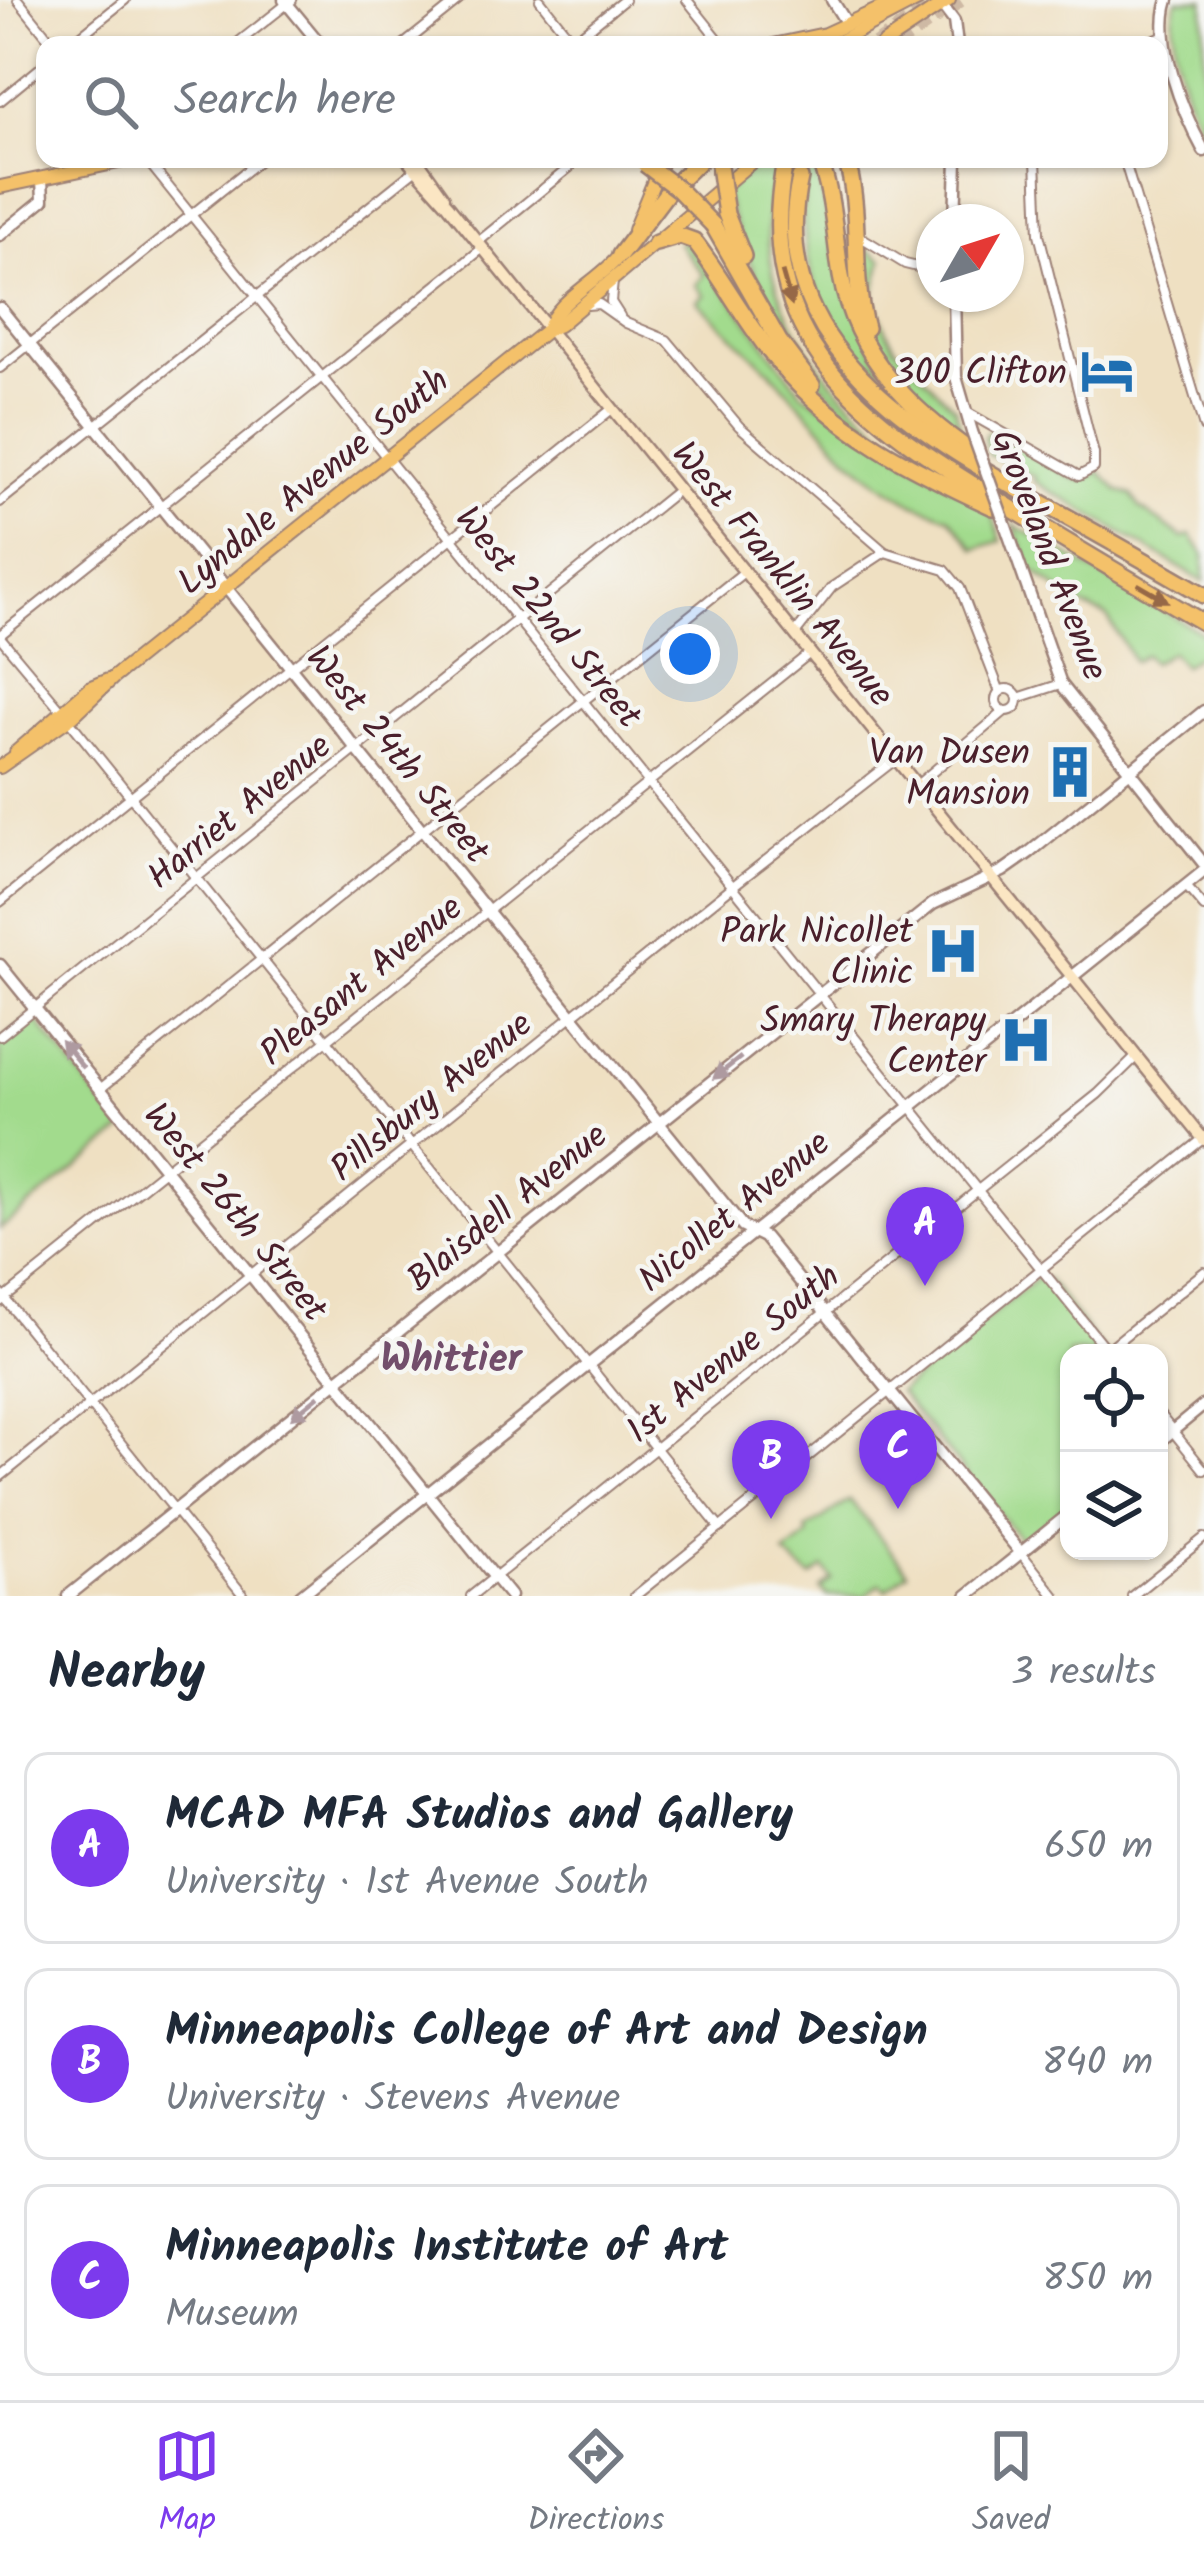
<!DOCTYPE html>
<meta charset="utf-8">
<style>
:root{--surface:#fff;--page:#f6f6f7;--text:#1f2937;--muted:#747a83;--line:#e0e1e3;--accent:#7c3aed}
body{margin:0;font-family:Kalam,sans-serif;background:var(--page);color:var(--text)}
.controls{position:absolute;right:36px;bottom:36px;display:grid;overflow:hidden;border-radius:24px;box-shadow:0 3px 9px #0004}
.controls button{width:108px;height:108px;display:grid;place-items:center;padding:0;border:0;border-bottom:3px solid var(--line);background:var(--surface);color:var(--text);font:60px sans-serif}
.compass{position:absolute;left:916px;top:204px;width:108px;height:108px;border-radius:50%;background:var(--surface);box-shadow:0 3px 9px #0004;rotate:51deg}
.you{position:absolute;left:690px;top:654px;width:42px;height:42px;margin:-30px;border:9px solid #fff;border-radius:50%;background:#1a73e8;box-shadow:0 0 0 18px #1a73e833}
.badge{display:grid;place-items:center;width:78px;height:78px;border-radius:50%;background:var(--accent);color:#fff;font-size:39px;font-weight:700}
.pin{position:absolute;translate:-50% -99px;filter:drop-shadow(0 3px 6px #0008)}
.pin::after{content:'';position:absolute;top:63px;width:42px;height:36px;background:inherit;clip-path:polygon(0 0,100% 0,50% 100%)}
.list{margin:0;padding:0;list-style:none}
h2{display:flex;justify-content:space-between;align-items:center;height:156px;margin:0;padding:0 48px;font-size:51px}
h2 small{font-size:39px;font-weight:400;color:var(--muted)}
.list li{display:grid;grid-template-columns:78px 1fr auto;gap:36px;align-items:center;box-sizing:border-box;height:192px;margin:0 24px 24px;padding:0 24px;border:3px solid var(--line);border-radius:24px}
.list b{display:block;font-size:45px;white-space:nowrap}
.list p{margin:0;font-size:39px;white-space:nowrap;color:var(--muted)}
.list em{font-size:39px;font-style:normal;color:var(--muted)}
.icon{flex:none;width:66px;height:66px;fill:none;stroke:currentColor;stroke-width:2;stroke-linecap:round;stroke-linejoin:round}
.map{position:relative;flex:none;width:1204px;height:1596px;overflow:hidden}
.search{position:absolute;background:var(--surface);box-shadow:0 3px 9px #0004;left:36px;right:36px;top:36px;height:132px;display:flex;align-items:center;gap:30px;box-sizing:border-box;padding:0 42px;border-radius:24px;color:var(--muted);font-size:45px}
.sheet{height:804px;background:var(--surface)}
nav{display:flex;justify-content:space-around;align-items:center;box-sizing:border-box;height:168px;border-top:3px solid var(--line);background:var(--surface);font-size:33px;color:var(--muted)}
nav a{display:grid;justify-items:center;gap:6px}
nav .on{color:var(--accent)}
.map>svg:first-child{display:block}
.green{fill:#a2db8d;stroke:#767d5c;stroke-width:3}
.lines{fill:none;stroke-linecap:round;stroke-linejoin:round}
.motorway-tunnel{stroke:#ceb9a4;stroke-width:15;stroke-dasharray:15 8;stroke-linecap:butt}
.minor-casing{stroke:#9c8076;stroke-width:12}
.tertiary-casing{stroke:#9c8076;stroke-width:15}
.secondary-casing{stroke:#9c8076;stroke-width:15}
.primary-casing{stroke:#9c8076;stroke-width:16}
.motorway-casing{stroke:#9c8076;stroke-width:20}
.minor{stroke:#fff;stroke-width:8}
.tertiary{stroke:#fff;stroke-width:10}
.secondary{stroke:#fbe6c3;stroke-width:10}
.primary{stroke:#f4c16a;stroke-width:12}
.motorway{stroke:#f4c16a;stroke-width:15}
.tertiary-bridge-casing{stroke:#9c8076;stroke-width:15;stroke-linecap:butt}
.motorway-bridge-casing{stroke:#9c8076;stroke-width:20;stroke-linecap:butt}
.tertiary-bridge{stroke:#fff;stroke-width:10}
.motorway-bridge{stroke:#f4c16a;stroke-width:15}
.oneway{fill:#966847}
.oneway2{fill:#ae9aa0}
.labels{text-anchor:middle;stroke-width:9;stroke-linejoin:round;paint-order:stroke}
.poi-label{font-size:36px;fill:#4a1f2b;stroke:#f6f6f2;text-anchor:end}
.street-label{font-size:36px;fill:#4a1f2b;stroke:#f6f6f2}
.neighbourhood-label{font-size:39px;font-weight:bold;fill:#724e6b;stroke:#f6f6f2}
</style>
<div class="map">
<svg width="1204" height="1596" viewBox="0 0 1204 1596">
<rect width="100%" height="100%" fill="#f6f6f2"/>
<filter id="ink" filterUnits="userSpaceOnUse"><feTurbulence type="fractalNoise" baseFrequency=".00833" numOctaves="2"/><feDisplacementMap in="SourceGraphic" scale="24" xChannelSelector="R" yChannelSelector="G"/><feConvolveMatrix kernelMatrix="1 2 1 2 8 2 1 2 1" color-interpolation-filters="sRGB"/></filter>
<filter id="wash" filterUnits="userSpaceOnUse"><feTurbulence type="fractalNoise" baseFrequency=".004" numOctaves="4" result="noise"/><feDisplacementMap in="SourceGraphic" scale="48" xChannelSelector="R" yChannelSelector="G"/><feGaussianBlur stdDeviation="2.7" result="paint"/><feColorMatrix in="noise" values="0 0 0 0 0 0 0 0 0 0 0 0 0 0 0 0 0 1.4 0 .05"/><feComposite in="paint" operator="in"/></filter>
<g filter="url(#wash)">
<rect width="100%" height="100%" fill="#efe0c2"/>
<g class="green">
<path d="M1177,0H1204V136C1186,104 1165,35 1177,0Z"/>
<path d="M764,159H814L837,261L889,389C821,327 798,271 804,179L775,173C741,300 833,399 929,468C812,407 765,313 724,193Z"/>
<polygon points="687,240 802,393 991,510 1001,541 975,549 950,517 914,504 880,483 848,457 771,372 697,301 705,295 696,285 704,275 678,243"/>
<path d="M864,247L883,260L873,297L887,332L895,347L955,408L960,425L955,434C905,390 875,364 867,294C865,279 861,261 864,247Z"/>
<polygon points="988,432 993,432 1075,479 1083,480 1099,471 1119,491 1132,495 1140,508 1183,538 1191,535 1204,555 1204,582 1034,481 1035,477 989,455 984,438"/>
<polygon points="1014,525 1204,634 1204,651 1183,666 1171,652 1152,663 1145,655 1134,662 1107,616 1077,604 1030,568"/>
<polygon points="33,1016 124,1130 0,1229 0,1042"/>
<polygon points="1037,1278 1047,1279 1105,1353 1069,1353 1069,1506 1023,1543 899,1392"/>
<polygon points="850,1500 908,1572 886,1590 881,1583 865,1596 827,1596 821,1589 832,1579 824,1568 811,1577 785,1554 809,1535 806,1530"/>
</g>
</g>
<g filter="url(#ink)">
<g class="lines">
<g class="motorway-tunnel">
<polyline points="876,45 933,5"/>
<polyline points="895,45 960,0"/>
<polyline points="800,178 806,159"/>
</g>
<g class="minor-casing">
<g id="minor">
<polyline points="18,0 54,45"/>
<polyline points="540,0 575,44"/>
<polyline points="687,0 723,45"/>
<polyline points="573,41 624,0"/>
<polyline points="69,45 125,0"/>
<polyline points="235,45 292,0"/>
<polyline points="403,45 459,0"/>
<polyline points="1140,45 1165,35"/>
<polyline points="0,101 45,64"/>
<polyline points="146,159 1109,1353"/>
<polyline points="1124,159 1204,427"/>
<polyline points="856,234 905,264 934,271"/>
<polyline points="478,242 570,167 574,159"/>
<polyline points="613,281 611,302 620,316"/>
<polyline points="587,305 599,304 626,323 667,340 739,426 885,552 945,570 960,588 1000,692"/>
<polyline points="0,368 261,159"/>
<polyline points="965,411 1079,476 1094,468 1094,454 1039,234 1036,159"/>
<polyline points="0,502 415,170"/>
<polyline points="795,634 832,587 885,552"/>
<polyline points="0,635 483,248"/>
<polyline points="0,637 62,711"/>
<circle cx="1007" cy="700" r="11"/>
<polyline points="1018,698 1061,684"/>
<polyline points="68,719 720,1528"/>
<polyline points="917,785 1005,711"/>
<polyline points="1186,886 1204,907"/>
<polyline points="0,902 612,409"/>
<polyline points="0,1036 678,490"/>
<polyline points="100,1089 744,572"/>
<polyline points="0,1293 244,1596"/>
<polyline points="0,1302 810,653"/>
<polyline points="1107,1350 1204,1272"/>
<polyline points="1159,1414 1204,1470"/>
<polyline points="0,1477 733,886 896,759"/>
<polyline points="1021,1553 1055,1596"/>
<polyline points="471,1596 1098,1094 1136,1057"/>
<polyline points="635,1596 1204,1138"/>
<polyline points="1132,1596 1204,1538"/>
</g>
</g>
<g class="tertiary-casing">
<g id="tertiary">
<polyline points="284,0 321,45"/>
<polyline points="832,0 847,24"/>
<polyline points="938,0 954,21 957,45"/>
<path d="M1168,0C1154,42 1183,113 1204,151"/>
<polyline points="955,222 957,159"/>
<polyline points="0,235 43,200 42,179"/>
<polyline points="954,294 956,377 972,432"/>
<polyline points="0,308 743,1227 764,1237 1021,1553"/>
<polyline points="1005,524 1061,684 1204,864"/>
<polyline points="0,965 510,1596"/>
<polyline points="1159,1442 1204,1405"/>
<polyline points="68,1596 933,904 1003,871 1030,852 1204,711"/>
<polyline points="300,1596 1204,871"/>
<polyline points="967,1596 1069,1514"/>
</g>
</g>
<g class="secondary-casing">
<g id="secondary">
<polyline points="407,159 448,205 1204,1140"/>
<polyline points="417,159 444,197"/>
</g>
</g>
<g class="primary-casing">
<g id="primary">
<polyline points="773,45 825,34 899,0"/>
<polyline points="832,45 918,0"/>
<polyline points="882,45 949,0"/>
<polyline points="0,187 133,159"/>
<polyline points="634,230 663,159"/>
<path d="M548,329C556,299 606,278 625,248"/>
<polyline points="16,752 91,687 108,680"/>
<polyline points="0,767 74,715 114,677 548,329 559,325 755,159"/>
</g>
</g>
<g class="motorway-casing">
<g id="motorway">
<path d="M819,159C834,198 834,235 841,276C855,356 912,411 976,455"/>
<path d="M846,159C863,214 850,273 866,328"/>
<path d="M783,173C753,353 880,429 1014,510C1077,548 1140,586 1204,623"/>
<path d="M800,178C762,346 923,436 1044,504C1098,534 1151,564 1204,595"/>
<polyline points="726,214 743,256"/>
<polyline points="713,225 779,341 812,385"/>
<path d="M656,243L680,236L694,241C724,280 747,325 779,363C837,433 913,470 993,507"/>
<polyline points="620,255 669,190 701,159"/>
</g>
</g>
<use href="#minor" class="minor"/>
<use href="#tertiary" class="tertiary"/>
<use href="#secondary" class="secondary"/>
<use href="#primary" class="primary"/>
<use href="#motorway" class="motorway"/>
<g class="tertiary-bridge-casing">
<polyline id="tertiary-bridge" points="972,432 1005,524"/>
</g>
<g class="motorway-bridge-casing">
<g id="motorway-bridge">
<polyline points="718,159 726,214"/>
<polyline points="645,164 678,189 713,225"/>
</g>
</g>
<use href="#tertiary-bridge" class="tertiary-bridge"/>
<use href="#motorway-bridge" class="motorway-bridge"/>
</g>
<defs><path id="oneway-solid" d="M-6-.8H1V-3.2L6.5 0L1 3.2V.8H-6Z" transform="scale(3)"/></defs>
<g class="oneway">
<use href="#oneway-solid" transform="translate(787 289) rotate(74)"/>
<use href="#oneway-solid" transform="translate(1153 593) rotate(30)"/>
</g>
<g class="oneway2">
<use href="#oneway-solid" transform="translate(72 1054) rotate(-129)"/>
<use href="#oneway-solid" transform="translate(727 1068) rotate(142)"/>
<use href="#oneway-solid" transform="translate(305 1407) rotate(141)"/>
</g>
</g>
<defs>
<g id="hotel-bare" transform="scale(4.14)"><path d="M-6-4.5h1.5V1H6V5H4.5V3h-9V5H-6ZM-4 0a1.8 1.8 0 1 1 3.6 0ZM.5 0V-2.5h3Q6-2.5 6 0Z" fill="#1f6fb2" stroke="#f6f6f2" stroke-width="2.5" paint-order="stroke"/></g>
<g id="building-bare" transform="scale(4.14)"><path d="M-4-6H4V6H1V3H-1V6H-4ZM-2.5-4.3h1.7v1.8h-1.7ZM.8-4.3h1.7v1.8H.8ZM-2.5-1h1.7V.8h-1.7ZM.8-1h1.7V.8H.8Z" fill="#1f6fb2" stroke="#f6f6f2" stroke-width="2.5" paint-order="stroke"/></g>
<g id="hospital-bare" transform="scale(4.14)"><path d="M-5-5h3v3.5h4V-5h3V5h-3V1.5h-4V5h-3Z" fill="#1f6fb2" stroke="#f6f6f2" stroke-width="2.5" paint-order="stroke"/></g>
</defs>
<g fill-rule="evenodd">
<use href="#hotel-bare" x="1107" y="371"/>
<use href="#building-bare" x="1070" y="772"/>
<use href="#hospital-bare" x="953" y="951"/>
<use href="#hospital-bare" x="1026" y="1040"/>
</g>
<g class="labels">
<g class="poi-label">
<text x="1067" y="384">300 Clifton</text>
<text x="1030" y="764">Van Dusen<tspan x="1030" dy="41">Mansion</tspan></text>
<text x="913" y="943">Park Nicollet<tspan x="913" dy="41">Clinic</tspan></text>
<text x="986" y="1032">Smary Therapy<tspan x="986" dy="41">Center</tspan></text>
</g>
<g class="street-label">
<text transform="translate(312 480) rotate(-39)" y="13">Lyndale Avenue South</text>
<text transform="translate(1051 554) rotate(69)" y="13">Groveland Avenue</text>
<text transform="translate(784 573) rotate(51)" y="13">West Franklin Avenue</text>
<text transform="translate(550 616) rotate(51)" y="13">West 22nd Street</text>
<text transform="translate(399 753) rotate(51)" y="13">West 24th Street</text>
<text transform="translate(238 810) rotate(-39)" y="13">Harriet Avenue</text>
<text transform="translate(360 979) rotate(-39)" y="13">Pleasant Avenue</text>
<text transform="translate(430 1095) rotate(-39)" y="13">Pillsbury Avenue</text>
<text transform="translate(506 1206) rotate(-39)" y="13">Blaisdell Avenue</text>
<text transform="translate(733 1210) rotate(-39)" y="13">Nicollet Avenue</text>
<text transform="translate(237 1211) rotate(51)" y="13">West 26th Street</text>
<text transform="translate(732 1352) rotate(-39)" y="13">1st Avenue South</text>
</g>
<g class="neighbourhood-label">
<text x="451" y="1371">Whittier</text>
</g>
</g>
</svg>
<div class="controls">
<button><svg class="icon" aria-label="locate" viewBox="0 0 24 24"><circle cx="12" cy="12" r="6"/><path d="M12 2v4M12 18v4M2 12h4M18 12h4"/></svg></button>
<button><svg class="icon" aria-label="layers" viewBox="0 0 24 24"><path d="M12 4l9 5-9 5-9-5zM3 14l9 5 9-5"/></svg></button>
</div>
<svg class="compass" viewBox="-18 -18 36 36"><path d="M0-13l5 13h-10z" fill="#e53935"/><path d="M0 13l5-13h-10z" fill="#747a83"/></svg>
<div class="you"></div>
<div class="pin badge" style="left:925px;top:1286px">A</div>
<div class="pin badge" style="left:771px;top:1519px">B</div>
<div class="pin badge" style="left:898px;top:1509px">C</div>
<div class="search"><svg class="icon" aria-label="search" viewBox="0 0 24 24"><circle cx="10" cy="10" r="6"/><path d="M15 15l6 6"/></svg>Search here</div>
</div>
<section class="sheet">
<h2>Nearby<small>3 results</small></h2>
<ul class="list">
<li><span class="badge">A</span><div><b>MCAD MFA Studios and Gallery</b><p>University · 1st Avenue South</p></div><em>650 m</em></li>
<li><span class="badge">B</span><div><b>Minneapolis College of Art and Design</b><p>University · Stevens Avenue</p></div><em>840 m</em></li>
<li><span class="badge">C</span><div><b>Minneapolis Institute of Art</b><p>Museum</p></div><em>850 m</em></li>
</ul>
</section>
<nav>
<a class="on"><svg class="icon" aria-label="map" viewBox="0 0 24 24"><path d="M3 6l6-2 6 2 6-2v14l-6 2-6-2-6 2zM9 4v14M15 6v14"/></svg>Map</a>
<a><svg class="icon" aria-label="directions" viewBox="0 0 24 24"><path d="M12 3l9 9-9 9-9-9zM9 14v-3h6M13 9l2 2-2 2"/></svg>Directions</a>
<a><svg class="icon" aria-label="saved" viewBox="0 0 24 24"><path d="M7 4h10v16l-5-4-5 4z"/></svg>Saved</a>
</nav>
